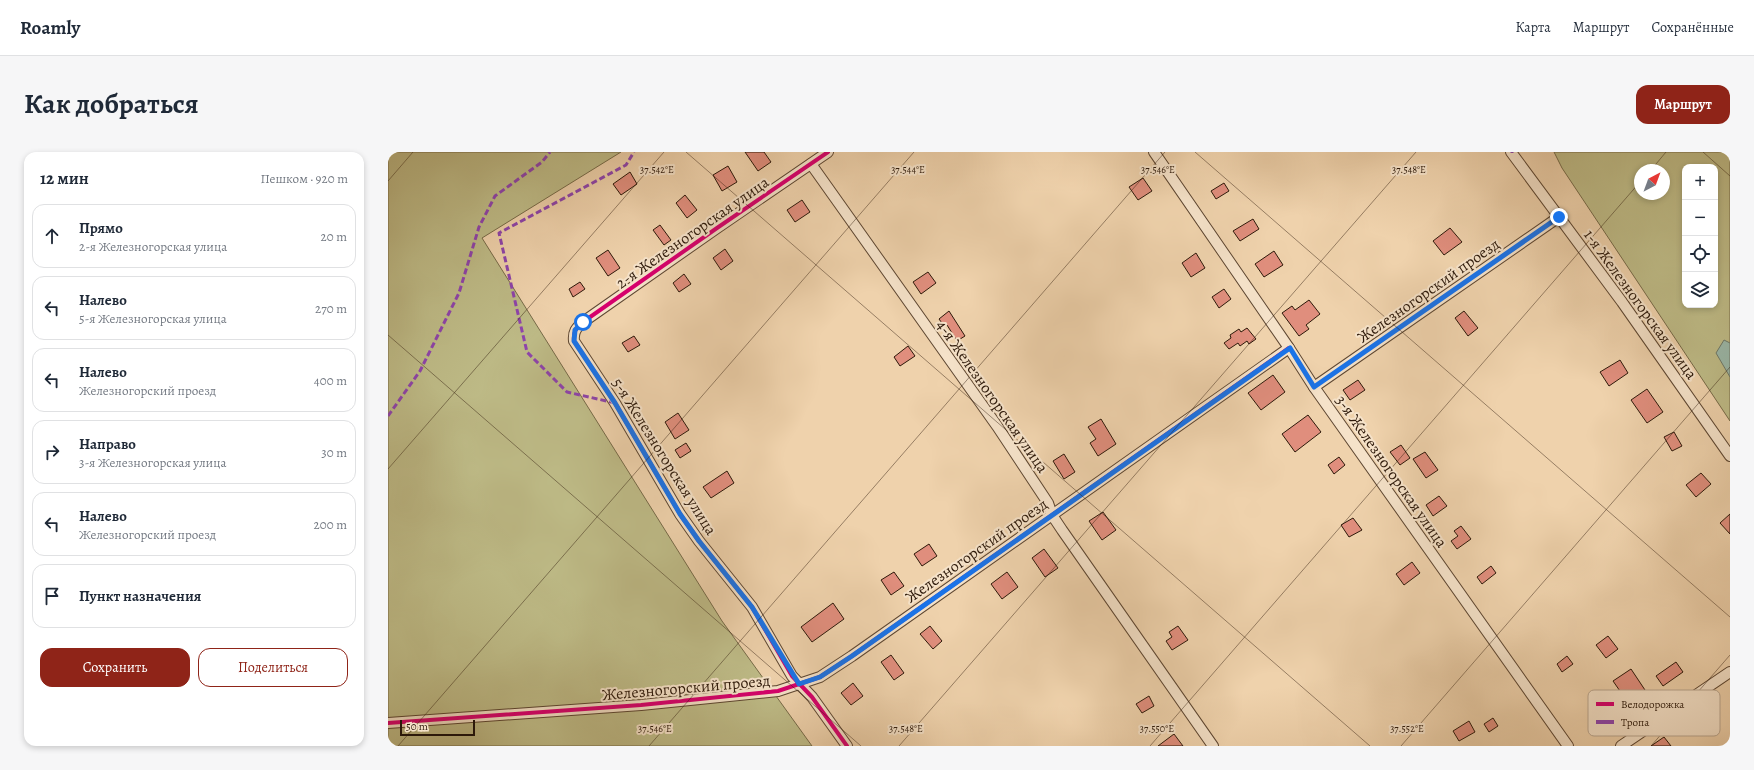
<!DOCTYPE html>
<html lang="ru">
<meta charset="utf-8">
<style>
:root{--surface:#fff;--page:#f6f6f7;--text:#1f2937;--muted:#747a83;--line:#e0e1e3;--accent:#8f2418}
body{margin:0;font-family:Alegreya,serif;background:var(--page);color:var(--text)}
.controls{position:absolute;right:12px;top:12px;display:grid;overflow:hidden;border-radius:8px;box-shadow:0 2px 6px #0003}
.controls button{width:36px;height:36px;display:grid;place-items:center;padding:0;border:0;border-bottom:1px solid var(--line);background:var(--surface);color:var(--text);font:20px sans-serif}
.compass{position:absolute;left:1246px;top:12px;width:36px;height:36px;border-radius:50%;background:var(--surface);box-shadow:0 2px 6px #0003;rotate:41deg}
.scale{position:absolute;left:12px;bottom:10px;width:75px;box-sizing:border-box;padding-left:4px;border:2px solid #2d190a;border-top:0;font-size:11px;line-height:14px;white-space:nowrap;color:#2d190a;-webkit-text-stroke:3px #f5e2c9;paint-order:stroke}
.stop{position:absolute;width:12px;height:12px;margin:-9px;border:3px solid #1a73e8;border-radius:50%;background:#fff}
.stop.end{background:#1a73e8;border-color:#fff;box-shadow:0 1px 4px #0008}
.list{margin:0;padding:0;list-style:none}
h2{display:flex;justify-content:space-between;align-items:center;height:52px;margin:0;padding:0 16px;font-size:17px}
h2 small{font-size:13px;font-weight:400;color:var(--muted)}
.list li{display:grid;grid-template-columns:26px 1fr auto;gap:12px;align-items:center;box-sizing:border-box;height:64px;margin:0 8px 8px;padding:0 8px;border:1px solid var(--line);border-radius:12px}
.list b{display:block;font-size:15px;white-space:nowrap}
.list p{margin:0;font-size:13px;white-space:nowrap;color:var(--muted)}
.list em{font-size:13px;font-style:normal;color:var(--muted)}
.actions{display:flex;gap:8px;padding:12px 16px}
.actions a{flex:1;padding:9px 0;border:1px solid var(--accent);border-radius:12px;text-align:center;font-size:14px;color:var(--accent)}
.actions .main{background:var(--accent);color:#fff}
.icon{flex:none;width:22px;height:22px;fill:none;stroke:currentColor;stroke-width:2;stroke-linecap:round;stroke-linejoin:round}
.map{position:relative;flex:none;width:1342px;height:594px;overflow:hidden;border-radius:12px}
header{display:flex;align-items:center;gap:24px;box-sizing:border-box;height:56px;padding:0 20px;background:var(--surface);border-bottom:1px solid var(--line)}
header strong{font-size:19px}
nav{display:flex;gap:22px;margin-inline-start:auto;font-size:14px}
.intro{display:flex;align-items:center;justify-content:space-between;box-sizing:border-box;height:96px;padding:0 24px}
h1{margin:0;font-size:28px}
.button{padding:10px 18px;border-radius:12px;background:var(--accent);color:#fff;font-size:14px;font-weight:700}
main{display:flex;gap:24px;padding:0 24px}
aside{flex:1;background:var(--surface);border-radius:12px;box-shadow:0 2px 6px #0003}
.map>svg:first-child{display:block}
.green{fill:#bebb87;stroke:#766a48;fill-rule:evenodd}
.water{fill:#9ab8a9;stroke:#6e7869}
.building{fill:#e08e7d;stroke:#2d190a}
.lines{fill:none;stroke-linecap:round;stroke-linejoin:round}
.street-casing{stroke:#5e4732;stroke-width:12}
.street{stroke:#f5e2c9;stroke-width:10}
.quiet{stroke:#8e44ad;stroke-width:3;stroke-dasharray:6 3;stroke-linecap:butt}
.cycleway-casing{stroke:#f5e2c9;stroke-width:6}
.cycleway{stroke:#d6006c;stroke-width:4}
.route{stroke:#1a73e8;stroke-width:5}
.ticks{fill:none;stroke:#2d190a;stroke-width:1;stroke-opacity:0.45}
.labels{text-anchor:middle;stroke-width:4;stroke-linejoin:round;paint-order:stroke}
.street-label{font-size:16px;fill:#2d190a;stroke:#f5e2c9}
.key{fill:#f5e2c9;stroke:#b9a690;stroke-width:1}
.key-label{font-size:11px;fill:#2d190a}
.ticks-label{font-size:10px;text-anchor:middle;fill:#2d190a;stroke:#f5e2c9;stroke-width:4;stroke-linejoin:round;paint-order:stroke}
</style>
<header>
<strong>Roamly</strong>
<nav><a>Карта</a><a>Маршрут</a><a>Сохранённые</a></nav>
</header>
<div class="intro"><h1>Как добраться</h1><a class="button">Маршрут</a></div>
<main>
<aside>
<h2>12 мин<small>Пешком · 920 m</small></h2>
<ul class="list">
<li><svg class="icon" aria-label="ahead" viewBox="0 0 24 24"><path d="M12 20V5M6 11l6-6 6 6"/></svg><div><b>Прямо</b><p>2-я Железногорская улица</p></div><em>20 m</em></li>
<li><svg class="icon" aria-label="left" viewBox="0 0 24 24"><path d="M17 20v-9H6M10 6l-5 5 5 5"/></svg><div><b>Налево</b><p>5-я Железногорская улица</p></div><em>270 m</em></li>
<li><svg class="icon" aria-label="left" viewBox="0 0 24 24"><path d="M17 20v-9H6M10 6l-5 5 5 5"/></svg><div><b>Налево</b><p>Железногорский проезд</p></div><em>400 m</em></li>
<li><svg class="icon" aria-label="right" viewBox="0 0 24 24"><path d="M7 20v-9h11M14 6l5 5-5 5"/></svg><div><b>Направо</b><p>3-я Железногорская улица</p></div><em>30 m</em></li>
<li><svg class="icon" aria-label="left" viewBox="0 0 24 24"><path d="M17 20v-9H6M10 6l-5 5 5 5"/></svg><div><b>Налево</b><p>Железногорский проезд</p></div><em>200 m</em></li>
<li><svg class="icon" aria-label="arrive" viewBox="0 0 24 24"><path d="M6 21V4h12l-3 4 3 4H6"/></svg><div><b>Пункт назначения</b></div></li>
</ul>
<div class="actions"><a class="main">Сохранить</a><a>Поделиться</a></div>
</aside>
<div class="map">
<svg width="1342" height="594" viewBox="0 0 1342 594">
<rect width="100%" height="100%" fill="#efd2ac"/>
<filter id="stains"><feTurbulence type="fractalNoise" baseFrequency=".005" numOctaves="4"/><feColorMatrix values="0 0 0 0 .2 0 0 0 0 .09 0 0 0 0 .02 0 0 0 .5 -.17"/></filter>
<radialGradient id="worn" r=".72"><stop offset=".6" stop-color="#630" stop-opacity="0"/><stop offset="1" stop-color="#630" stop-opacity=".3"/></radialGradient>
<g class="green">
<polygon points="0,0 233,0 94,86 334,469 424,594 0,594"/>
<path d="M1166,0H1342V269L1174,16ZM1297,15H1327V153H1297ZM1252,18H1276V42H1252Z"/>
</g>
<polygon class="water" points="1336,188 1342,191 1342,225 1328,201"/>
<g class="building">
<polygon points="357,0 376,0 383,10 370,19"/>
<polygon points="340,14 349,30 334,39 325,23"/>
<polygon points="242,20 249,32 233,43 225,32"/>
<polygon points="755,26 764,39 750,48 741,35"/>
<polygon points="836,31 841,39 828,47 823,39"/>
<polygon points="297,43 309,58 299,66 288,51"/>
<polygon points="414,48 422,60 407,70 399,58"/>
<polygon points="865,67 871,77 852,89 845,79"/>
<polygon points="272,73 283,88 276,93 265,78"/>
<polygon points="1062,76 1074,90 1056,103 1045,89"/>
<polygon points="337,97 345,109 333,118 325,106"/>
<polygon points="220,98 232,116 220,124 208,106"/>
<polygon points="886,99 895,113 876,125 867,112"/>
<polygon points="808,101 817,116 803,125 794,111"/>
<polygon points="540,120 548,131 533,142 525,130"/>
<polygon points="296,122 303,132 291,140 285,131"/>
<polygon points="192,130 197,137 185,145 181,137"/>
<polygon points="836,137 843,147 831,156 824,145"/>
<polygon points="921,148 932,162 918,173 921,177 911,184 894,161 904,154 907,158"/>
<polygon points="561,159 577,184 569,189 559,173 556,174 551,167"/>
<polygon points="1076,159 1090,176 1080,184 1067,166"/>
<polygon points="859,176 868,187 861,192 859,189 852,194 850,191 841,197 836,191 843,186 842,183 851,177 853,180"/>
<polygon points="246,184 252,193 240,200 234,191"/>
<polygon points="520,194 527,204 512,214 506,205"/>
<polygon points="1232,208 1240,221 1221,234 1212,220"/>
<polygon points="885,223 897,240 873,258 860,241"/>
<polygon points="970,228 977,238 962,248 955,238"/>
<polygon points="1259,237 1275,260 1259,271 1243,248"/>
<polygon points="290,261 301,278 287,287 277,270"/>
<polygon points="920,263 933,280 907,300 894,282"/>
<polygon points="713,267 728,292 710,304 702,291 708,287 700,275"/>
<polygon points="1286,280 1294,294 1284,299 1276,285"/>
<polygon points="298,291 303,299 292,306 287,298"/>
<polygon points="1013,293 1022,306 1012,313 1002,300"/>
<polygon points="1037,300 1050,318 1038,326 1025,307"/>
<polygon points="676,302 687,320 676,327 665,309"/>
<polygon points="951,305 957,313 946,322 940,313"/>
<polygon points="339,319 346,331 323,346 315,335"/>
<polygon points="1313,321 1323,332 1308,345 1298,333"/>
<polygon points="1051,344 1059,354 1045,364 1038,353"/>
<polygon points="715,360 728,378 714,388 701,369"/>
<polygon points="1342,362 1342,382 1332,371"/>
<polygon points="965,366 974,378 961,385 953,373"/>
<polygon points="1073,374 1083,387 1069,397 1063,389 1070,384 1066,379"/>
<polygon points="541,392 549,404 534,414 526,402"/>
<polygon points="656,397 670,416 657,425 644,406"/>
<polygon points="1024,410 1032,421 1016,433 1008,422"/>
<polygon points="1103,414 1108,421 1094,432 1089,425"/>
<polygon points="506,420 516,434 503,443 493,428"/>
<polygon points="619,420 630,435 614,447 603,432"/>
<polygon points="445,451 456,467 424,490 413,475"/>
<polygon points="542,474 554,489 545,497 532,482"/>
<polygon points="790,474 800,488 784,498 778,489 784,485 781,480"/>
<polygon points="1220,484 1230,497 1218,506 1208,493"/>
<polygon points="503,503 516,521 506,528 493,510"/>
<polygon points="1179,504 1185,512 1174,520 1169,512"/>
<polygon points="1288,510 1295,520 1275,534 1268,524"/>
<polygon points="1243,517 1259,541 1241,552 1225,529"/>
<polygon points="465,531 475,544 463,553 453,541"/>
<polygon points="761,544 766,554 754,561 748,552"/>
<polygon points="1105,566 1110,574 1101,580 1096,572"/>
<polygon points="1081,569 1087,580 1071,589 1065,579"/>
<polygon points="786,582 795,594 770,594"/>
<polygon points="1276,585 1283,594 1263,594"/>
</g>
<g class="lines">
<g class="street-casing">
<g id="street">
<path d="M440,0L329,76L195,170C188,176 185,180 186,189L227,251L292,362L311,389L364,455L404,524L424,545L459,594"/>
<polyline points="766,0 901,196 926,235 1180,594"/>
<polyline points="1123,0 1234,150 1342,304"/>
<polyline points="423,12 609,274 660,351 664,363 674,378 825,594"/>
<polyline points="926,235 1171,65"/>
<polyline points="0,571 253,553 390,539 432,525 464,504 901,196"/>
<polyline points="1233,594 1342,520"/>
</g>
</g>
<use href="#street" class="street"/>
<g class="quiet">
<polyline points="1124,1 1124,0"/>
<polyline points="227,251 179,240 139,200 111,81 238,13 246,0"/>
<polyline points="0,264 32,219 71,141 91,75 107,44 154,10 162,0"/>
</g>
<g class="cycleway-casing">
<g id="cycleway">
<path d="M440,0L329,76L195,170C188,176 185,180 186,189L227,251L292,362L311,389L364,455L404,524L424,545L459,594"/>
<polyline points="0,571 253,553 390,539 432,525 464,504 901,196"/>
</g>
</g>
<use href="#cycleway" class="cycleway"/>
</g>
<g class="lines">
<polyline class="route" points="195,170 187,178 186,189 227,251 292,362 311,389 364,455 411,532 432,525 464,504 902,196 926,235 1171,65"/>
</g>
<path class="ticks" d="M298,0L982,594M807,0L1342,465M1315,0L1342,24M1263,18L1278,0M0,29L25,0M0,183L473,594M0,317L276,0M10,594L526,0M261,594L777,0M511,594L1028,0M762,594L1252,30M1013,594L1342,215M1263,594L1342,503"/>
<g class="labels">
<g class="street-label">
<text transform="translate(304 80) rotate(-35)" y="6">2-я Железногорская улица</text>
<text transform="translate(1040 138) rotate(-35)" y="6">Железногорский проезд</text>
<text transform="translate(1253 152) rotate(54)" y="6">1-я Железногорская улица</text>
<text transform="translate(605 244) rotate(55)" y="6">4-я Железногорская улица</text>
<text transform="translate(277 304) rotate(58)" y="6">5-я Железногорская улица</text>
<text transform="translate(1004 319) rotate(55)" y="6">3-я Железногорская улица</text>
<text transform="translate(588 398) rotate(-35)" y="6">Железногорский проезд</text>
<text transform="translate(298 535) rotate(-5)" y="6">Железногорский проезд</text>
</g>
</g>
<rect x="1200" y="538" width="132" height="46" rx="6" class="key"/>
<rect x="1208" y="550" width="18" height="4" fill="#d6006c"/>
<rect x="1208" y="568" width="18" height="4" fill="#8e44ad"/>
<g class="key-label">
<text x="1233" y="556">Велодорожка</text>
<text x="1233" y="574">Тропа</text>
</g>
<g class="ticks-label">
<text x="269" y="21">37.542°E</text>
<text x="520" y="21">37.544°E</text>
<text x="770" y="21">37.546°E</text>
<text x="1021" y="21">37.548°E</text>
<text x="267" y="580">37.546°E</text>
<text x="518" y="580">37.548°E</text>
<text x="769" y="580">37.550°E</text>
<text x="1019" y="580">37.552°E</text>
</g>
<rect width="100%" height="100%" filter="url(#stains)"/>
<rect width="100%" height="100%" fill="url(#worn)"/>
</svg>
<div class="controls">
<button>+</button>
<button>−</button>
<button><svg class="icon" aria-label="locate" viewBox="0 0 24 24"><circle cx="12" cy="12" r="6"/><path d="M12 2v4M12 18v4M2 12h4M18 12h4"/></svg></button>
<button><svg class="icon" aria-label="layers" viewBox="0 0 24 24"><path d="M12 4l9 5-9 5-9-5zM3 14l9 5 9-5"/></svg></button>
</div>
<svg class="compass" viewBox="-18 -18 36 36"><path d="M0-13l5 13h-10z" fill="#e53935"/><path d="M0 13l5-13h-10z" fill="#747a83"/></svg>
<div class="scale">50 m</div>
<div class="stop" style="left:195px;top:170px"></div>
<div class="stop end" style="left:1171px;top:65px"></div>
</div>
</main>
